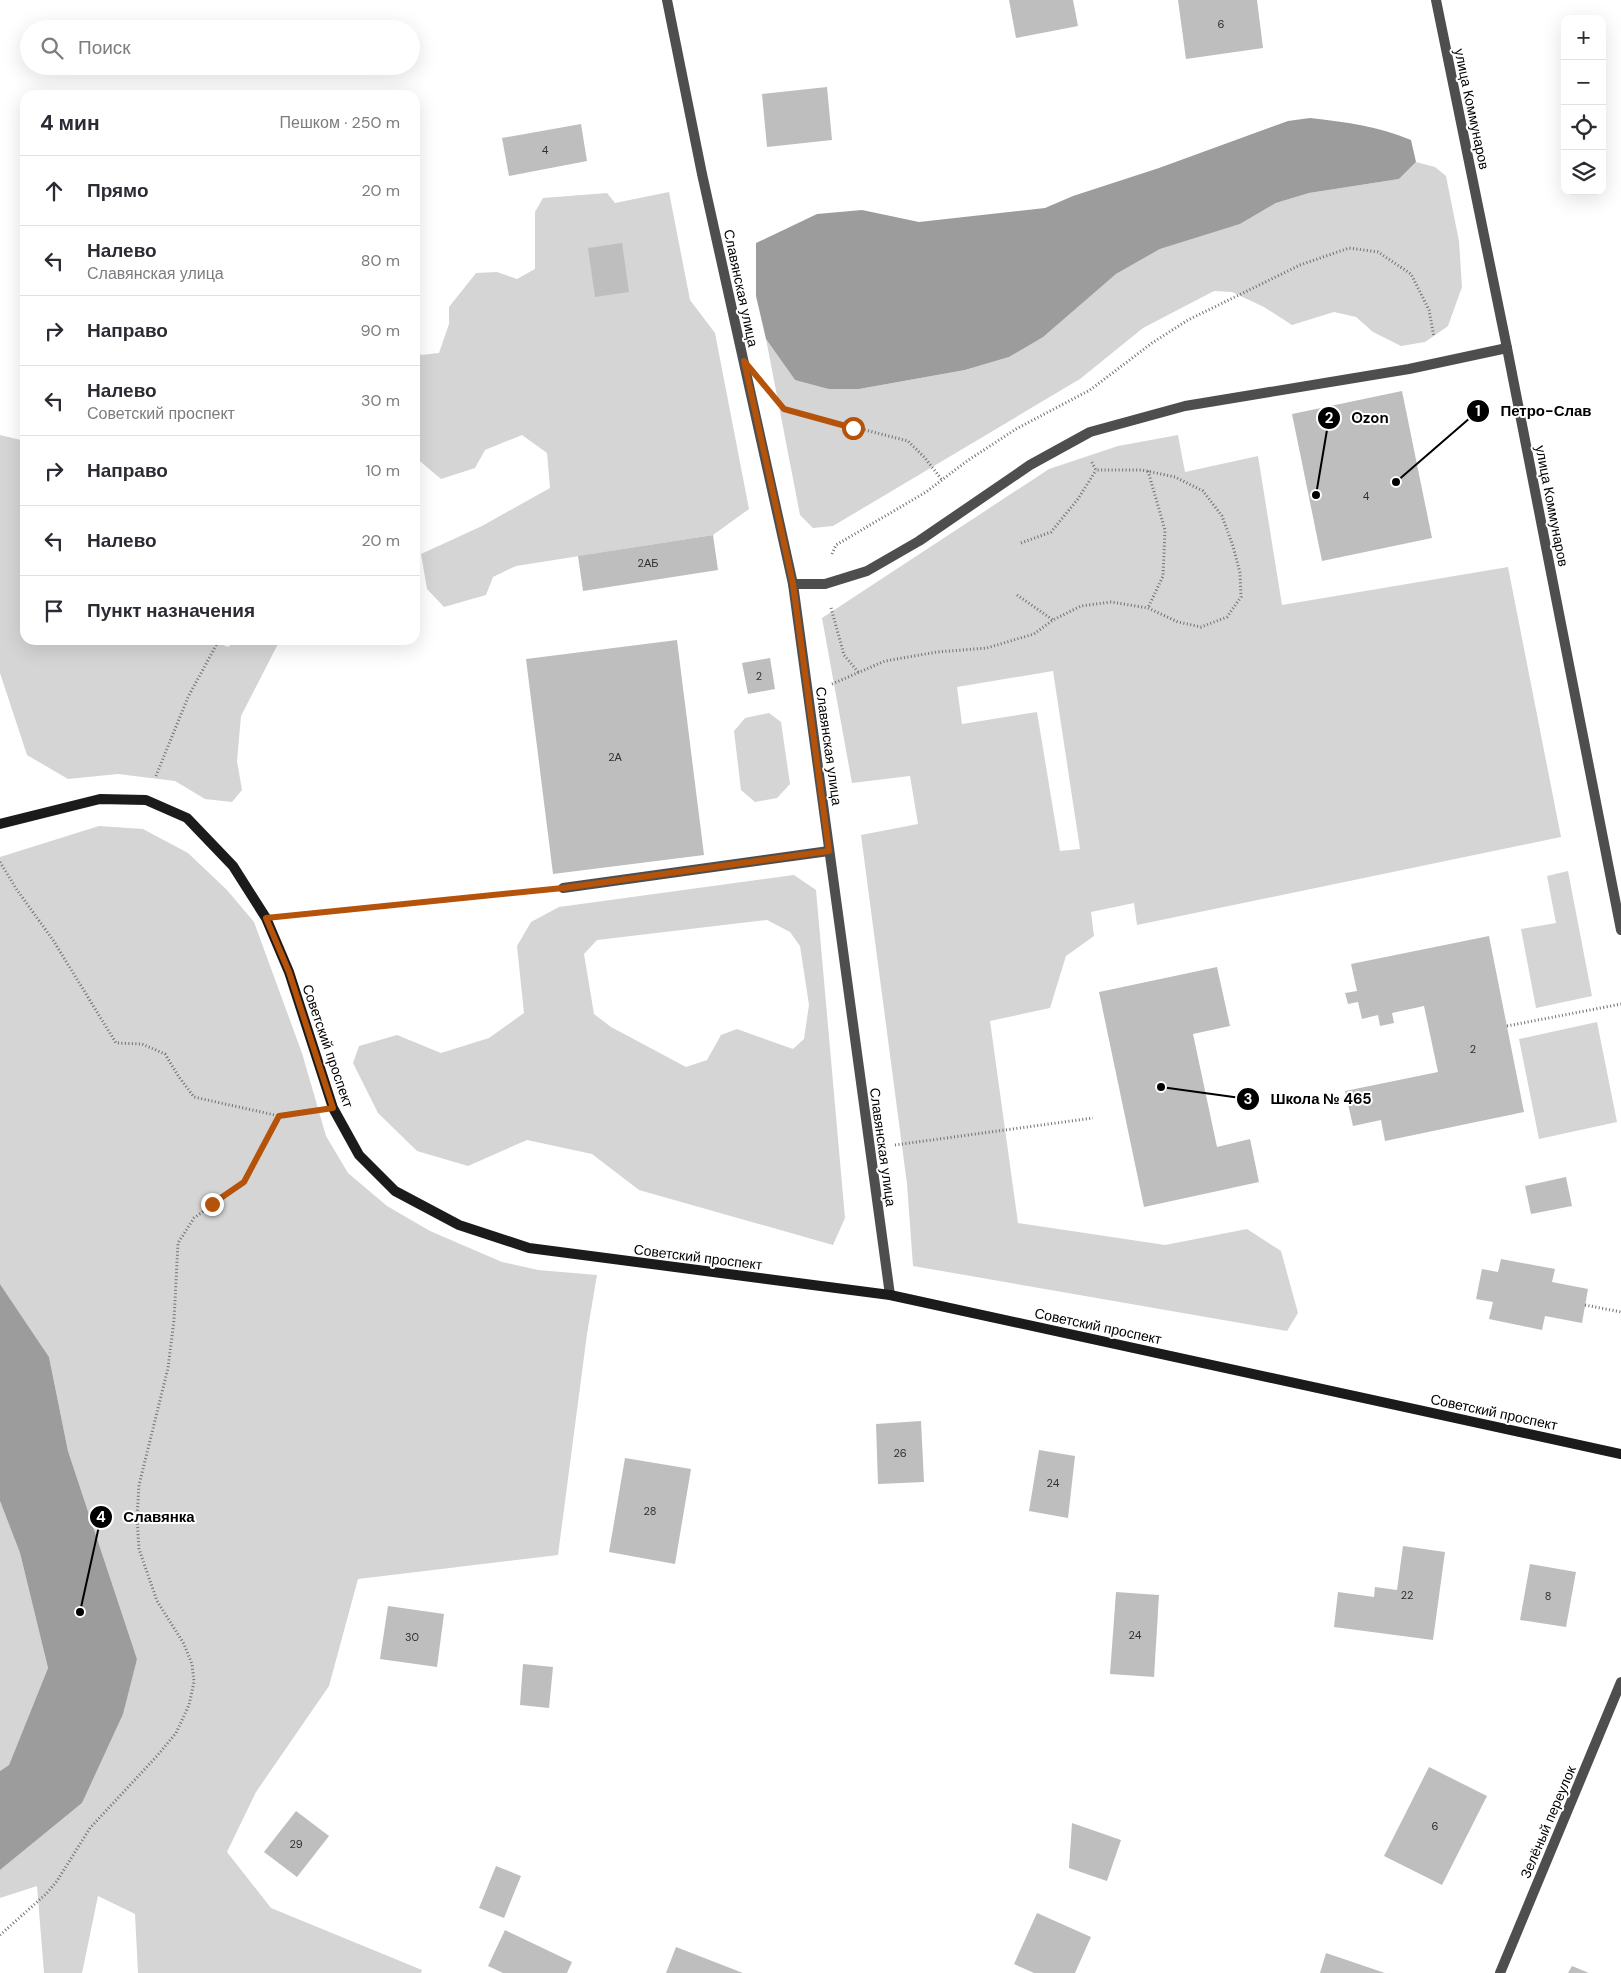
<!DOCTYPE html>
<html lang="ru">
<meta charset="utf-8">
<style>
:root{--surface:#fff;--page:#f2f2f3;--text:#2b2b33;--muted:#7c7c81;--line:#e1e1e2}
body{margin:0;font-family:"DM Sans",sans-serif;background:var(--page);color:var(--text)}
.controls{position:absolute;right:15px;top:15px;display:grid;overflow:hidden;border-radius:10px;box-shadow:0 5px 20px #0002}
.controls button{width:45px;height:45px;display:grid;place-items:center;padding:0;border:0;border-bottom:1px solid var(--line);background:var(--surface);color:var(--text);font:25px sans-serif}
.stop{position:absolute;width:15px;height:15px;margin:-11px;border:4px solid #b45309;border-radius:50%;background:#fff}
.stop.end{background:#b45309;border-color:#fff;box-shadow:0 1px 5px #0008}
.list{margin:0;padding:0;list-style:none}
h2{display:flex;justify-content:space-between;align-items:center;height:65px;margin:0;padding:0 20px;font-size:21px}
h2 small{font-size:16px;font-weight:400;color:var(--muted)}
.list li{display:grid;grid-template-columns:32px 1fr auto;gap:15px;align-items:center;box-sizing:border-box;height:70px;padding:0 20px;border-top:1px solid var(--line)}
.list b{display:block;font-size:19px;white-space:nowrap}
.list p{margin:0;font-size:16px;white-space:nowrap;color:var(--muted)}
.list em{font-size:16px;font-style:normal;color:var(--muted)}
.icon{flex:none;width:28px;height:28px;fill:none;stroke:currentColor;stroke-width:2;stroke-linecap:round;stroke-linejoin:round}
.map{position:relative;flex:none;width:1621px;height:1973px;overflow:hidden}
.search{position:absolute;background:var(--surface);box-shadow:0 5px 20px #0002;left:20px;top:20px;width:400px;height:55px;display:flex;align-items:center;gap:12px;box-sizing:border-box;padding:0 18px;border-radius:28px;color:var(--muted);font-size:19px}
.panel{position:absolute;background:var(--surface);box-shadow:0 5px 20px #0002;left:20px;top:90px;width:400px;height:555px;border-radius:15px}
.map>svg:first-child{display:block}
.green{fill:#d5d5d5;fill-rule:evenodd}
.water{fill:#9c9c9c}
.building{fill:#bebebe}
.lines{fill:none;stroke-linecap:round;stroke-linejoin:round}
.path{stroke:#707070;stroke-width:3;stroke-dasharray:1 2.5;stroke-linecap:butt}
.lane{stroke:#4e4e4e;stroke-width:10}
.street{stroke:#4e4e4e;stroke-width:10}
.secondary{stroke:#1b1b1b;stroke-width:10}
.route{stroke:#b45309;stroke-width:6}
.labels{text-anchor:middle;stroke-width:4;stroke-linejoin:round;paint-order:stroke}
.number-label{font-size:11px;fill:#303030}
.street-label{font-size:14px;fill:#000;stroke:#fff}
.leader{fill:none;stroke:#000;stroke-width:2}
.callout-dot{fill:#000;stroke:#fff;stroke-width:2}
.mark-label{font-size:15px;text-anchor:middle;font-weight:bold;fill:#fff}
.callout-label{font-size:15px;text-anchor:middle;font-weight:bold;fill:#000;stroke:#fff;stroke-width:4;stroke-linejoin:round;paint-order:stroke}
</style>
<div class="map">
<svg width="1621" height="1973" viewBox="0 0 1621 1973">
<rect width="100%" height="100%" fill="#fff"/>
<g class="green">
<polygon points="1416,162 1435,167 1446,176 1459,241 1462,287 1448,326 1425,342 1401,346 1373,332 1356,317 1334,312 1292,325 1264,307 1232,292 1214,291 1143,328 1080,379 833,526 813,528 800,515 766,339 795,380 859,389 965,370 1009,357 1042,337 1116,274 1160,249 1240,224 1276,203 1309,193 1399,179"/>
<polygon points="669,192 690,300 715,333 749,509 713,535 516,566 493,577 486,595 444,607 427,589 421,554 482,526 550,488 547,453 522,435 485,450 475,468 441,479 415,457 415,345 421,355 439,353 449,324 449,307 476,273 497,272 517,279 535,269 535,212 543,198 607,193 615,203"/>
<polygon points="0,435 25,441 25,640 211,640 228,647 236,640 280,640 241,716 237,761 242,790 232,802 205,799 175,781 118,774 68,779 27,755 0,673"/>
<path d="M1178,435L1185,472L1258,456L1282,605L1508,567L1561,837L1137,925L1134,903L1091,912L1094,936L1066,956L1050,1008L990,1021L1018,1223L1165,1245L1247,1229L1281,1251L1298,1313L1287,1331L913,1266L907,1184L861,835L918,824L910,776L852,783L822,618L1049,469L1118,446ZM1053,671L1080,849L1060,851L1037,712L962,724L957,687Z"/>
<polygon points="769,713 781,722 790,784 777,798 755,802 741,790 734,731 745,718"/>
<polygon points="99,826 143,829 188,853 227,890 254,922 302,1053 326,1136 348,1173 387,1206 430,1231 502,1262 538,1270 597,1275 587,1334 558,1555 358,1579 329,1686 256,1792 227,1852 271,1908 422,1970 421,1973 138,1973 135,1914 98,1896 82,1973 44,1973 37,1886 0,1898 0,1870 82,1803 137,1659 68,1451 49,1357 0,1284 0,857"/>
<polygon points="1568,871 1592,996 1536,1008 1521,929 1556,923 1547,876"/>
<path d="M794,875L816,890L845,1218L833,1245L639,1190L592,1154L527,1140L468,1166L417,1151L378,1113L353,1063L359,1046L397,1035L441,1053L489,1038L524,1013L517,946L531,922L559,907ZM767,920L790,932L800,946L809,1005L804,1039L793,1049L737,1029L721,1035L707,1060L686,1067L611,1027L594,1014L584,954L597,940Z"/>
<polygon points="1597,1022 1617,1122 1539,1139 1519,1039"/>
<polygon points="0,1501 20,1553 48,1668 9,1765 0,1771"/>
</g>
<g class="water">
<path d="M1310,118C1345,122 1378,126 1411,140L1416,162L1399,179L1309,193L1276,203L1240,224L1160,249L1116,274L1043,337L1009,357L965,370L859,389H829L795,380L766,339L756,296V243L817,214L862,210L919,222L1045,208L1073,196L1159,168L1288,121Z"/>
<polygon points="0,1284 49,1357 68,1451 137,1659 123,1714 82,1803 0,1870 0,1771 9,1765 48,1668 20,1553 0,1501"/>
</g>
<g class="building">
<polygon points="1009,0 1073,0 1078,26 1016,38"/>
<polygon points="1178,0 1257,0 1263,48 1186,59"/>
<polygon points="827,87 832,140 767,147 762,94"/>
<polygon points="581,124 587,161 509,176 502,138"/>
<polygon points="622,243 629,292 595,297 588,248"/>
<polygon points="1402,391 1432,538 1322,561 1292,414"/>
<polygon points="713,535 718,570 583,591 578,556"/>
<polygon points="677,640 704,855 553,874 526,659"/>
<polygon points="770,658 775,689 748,694 742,663"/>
<polygon points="1489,936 1524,1112 1385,1141 1381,1120 1353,1126 1345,1091 1438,1072 1424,1006 1392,1013 1394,1023 1380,1026 1378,1015 1362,1019 1358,1002 1348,1004 1345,993 1357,991 1351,964"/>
<polygon points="1217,967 1230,1026 1193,1034 1217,1147 1250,1139 1259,1182 1144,1207 1099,992"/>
<polygon points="1566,1177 1572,1206 1531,1214 1525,1186"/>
<polygon points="1501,1259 1555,1269 1552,1282 1588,1289 1582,1323 1545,1316 1542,1330 1489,1319 1493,1302 1476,1299 1482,1269 1498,1272"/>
<polygon points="921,1421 924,1482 878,1484 876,1424"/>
<polygon points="1039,1450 1075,1456 1068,1518 1029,1511"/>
<polygon points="625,1458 691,1469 675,1564 609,1552"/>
<polygon points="1403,1546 1445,1552 1433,1640 1334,1627 1338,1592 1374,1597 1375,1587 1397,1590"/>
<polygon points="1530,1564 1576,1572 1566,1627 1520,1620"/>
<polygon points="1116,1592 1159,1595 1154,1677 1110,1674"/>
<polygon points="388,1606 444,1614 437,1667 380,1659"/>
<polygon points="523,1664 553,1667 549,1708 520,1705"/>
<polygon points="1429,1767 1487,1796 1442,1885 1384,1856"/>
<polygon points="296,1811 329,1836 297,1877 264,1852"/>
<polygon points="1072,1823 1121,1840 1107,1881 1069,1868"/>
<polygon points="496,1866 521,1876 504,1918 479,1908"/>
<polygon points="1037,1913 1091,1937 1075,1973 1034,1973 1014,1964"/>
<polygon points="505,1930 572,1962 567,1973 503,1973 488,1966"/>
<polygon points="676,1947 743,1973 666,1973"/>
<polygon points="1326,1953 1385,1973 1320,1973"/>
<polygon points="1572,1966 1589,1973 1568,1973"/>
</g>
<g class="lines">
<g class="path">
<polyline points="781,406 784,409 908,441 925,458 942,480"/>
<polyline points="1148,471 1165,530 1163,576 1148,608"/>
<polyline points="1021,543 1051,532 1078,499 1096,470"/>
<polyline points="832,554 836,545 926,492 967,461 1016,429 1090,390 1152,343 1188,320 1300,265 1349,248 1378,252 1411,274 1429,310 1434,337"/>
<polyline points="1017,595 1053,620"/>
<polyline points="831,608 844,655 859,673"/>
<polyline points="832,684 885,661 937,652 987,648 1034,634 1053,620 1081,606 1111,602 1148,608 1178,622 1201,627 1227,617 1241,597 1240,573 1233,546 1222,516 1203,491 1175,477 1142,470 1096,470 1091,461"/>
<polyline points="156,776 188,697 219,640"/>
<polyline points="0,862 17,890 53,940 116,1043 142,1044 165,1054 179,1077 194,1097 279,1116"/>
<polyline points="294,915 539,890"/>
<polyline points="1507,1026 1621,1004"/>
<polyline points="895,1145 1093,1118"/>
<polyline points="1585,1305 1621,1312"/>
<polyline points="0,1935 46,1894 57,1881 90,1828 157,1756 176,1733 189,1705 194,1682 192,1664 184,1644 157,1601 139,1549 137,1518 139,1485 168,1368 174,1320 178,1243 194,1218 244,1182 279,1116 308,1112"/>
</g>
<g class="lane">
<polyline points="793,584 825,584 867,571 919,541 1030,465 1090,432 1185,406 1409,369 1507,348"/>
<polyline points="563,888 829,851"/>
</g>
<g class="street">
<polyline points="667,0 702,174 793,584 890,1295"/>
<polyline points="1436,0 1507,348 1621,930"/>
<polyline points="1500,1973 1621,1682"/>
</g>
<polyline class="secondary" points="0,824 100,799 146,800 187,818 233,866 266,918 289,972 333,1108 359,1155 395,1191 459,1225 529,1248 890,1295 1621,1454"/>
</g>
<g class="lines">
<polyline class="route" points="212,1204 244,1182 279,1116 333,1108 289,972 266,918 563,888 829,851 793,584 744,361 784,409 853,428"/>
</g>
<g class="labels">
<g class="number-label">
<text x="1221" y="28">6</text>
<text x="545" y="154">4</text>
<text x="1366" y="500">4</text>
<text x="648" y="567">2АБ</text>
<text x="759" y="680">2</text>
<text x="615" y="761">2А</text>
<text x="1473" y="1053">2</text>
<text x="900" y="1457">26</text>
<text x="1053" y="1487">24</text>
<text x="650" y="1515">28</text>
<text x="1407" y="1599">22</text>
<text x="1548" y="1600">8</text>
<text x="1135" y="1639">24</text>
<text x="412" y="1641">30</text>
<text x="1435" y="1830">6</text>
<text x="296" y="1848">29</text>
</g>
<g class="street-label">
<text transform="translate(1472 109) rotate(78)" y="5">улица Коммунаров</text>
<text transform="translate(741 288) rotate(78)" y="5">Славянская улица</text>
<text transform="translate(1552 506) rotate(79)" y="5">улица Коммунаров</text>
<text transform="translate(829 746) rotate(82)" y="5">Славянская улица</text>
<text transform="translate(328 1046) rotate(71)" y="5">Советский проспект</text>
<text transform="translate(883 1147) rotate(82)" y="5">Славянская улица</text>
<text transform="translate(698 1257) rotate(7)" y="5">Советский проспект</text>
<text transform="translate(1098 1326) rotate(12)" y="5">Советский проспект</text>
<text transform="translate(1494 1412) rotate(12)" y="5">Советский проспект</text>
<text transform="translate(1548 1822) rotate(-67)" y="5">Зелёный переулок</text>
</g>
</g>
<path class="leader" d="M1396 482L1478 411M1316 495L1329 418M1161 1087L1248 1099M80 1612L101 1517"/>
<g class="callout-dot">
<circle cx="1396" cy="482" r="5"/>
<circle cx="1316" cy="495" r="5"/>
<circle cx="1161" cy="1087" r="5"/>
<circle cx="80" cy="1612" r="5"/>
<circle cx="1478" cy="411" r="12"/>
<circle cx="1329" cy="418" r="12"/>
<circle cx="1248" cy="1099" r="12"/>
<circle cx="101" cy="1517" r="12"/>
</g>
<g class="mark-label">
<text x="1478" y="416">1</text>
<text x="1329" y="423">2</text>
<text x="1248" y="1104">3</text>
<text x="101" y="1522">4</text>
</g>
<g class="callout-label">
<text x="1546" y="416">Петро-Слав</text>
<text x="1370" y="423">Ozon</text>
<text x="1321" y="1104">Школа № 465</text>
<text x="159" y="1522">Славянка</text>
</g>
</svg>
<div class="controls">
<button>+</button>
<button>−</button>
<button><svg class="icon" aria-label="locate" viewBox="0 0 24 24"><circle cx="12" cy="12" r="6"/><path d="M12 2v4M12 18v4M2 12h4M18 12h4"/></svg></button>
<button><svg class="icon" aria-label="layers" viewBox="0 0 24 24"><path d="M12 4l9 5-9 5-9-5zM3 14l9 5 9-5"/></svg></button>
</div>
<div class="stop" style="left:853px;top:428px"></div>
<div class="stop end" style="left:212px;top:1204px"></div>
<div class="search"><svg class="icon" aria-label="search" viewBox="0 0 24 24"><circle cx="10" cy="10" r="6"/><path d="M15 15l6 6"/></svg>Поиск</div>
<section class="panel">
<h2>4 мин<small>Пешком · 250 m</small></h2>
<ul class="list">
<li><svg class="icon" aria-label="ahead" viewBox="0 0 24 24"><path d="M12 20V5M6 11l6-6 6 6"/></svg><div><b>Прямо</b></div><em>20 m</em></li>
<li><svg class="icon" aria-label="left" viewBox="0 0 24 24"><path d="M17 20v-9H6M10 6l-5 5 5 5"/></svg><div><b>Налево</b><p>Славянская улица</p></div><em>80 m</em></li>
<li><svg class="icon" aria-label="right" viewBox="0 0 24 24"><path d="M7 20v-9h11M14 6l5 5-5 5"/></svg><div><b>Направо</b></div><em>90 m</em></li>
<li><svg class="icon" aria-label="left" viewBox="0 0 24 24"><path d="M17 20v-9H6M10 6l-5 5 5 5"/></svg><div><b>Налево</b><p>Советский проспект</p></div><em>30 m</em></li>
<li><svg class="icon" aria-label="right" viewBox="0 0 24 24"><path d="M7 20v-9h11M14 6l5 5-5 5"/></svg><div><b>Направо</b></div><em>10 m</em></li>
<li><svg class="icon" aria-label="left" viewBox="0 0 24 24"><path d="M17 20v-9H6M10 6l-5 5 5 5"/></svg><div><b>Налево</b></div><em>20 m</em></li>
<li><svg class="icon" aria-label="arrive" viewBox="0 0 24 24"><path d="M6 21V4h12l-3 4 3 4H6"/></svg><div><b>Пункт назначения</b></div></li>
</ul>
</section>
</div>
